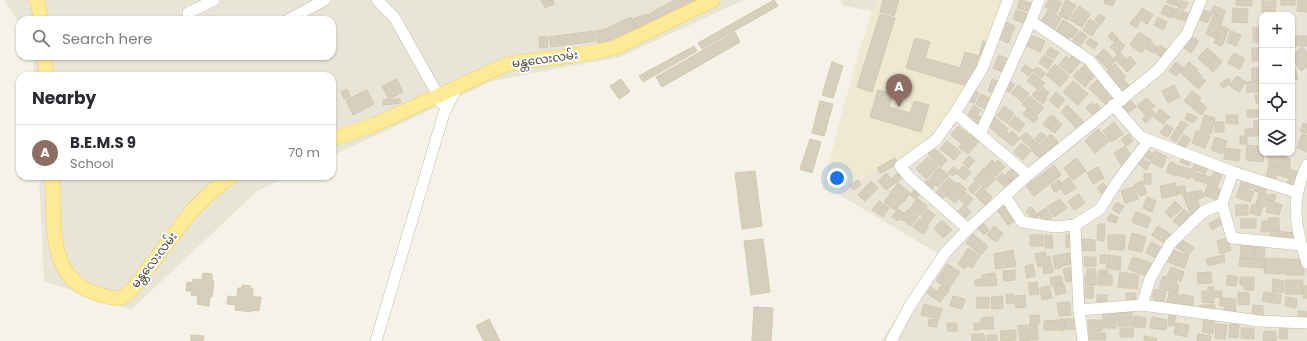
<!DOCTYPE html>
<meta charset="utf-8">
<style>
:root{--surface:#fff;--page:#f2f2f3;--text:#2b2b33;--muted:#7c7c81;--line:#e1e1e2;--accent:#ff4e15}
body{margin:0;font-family:Poppins,"Noto Sans Myanmar",sans-serif;background:var(--page);color:var(--text)}
.controls{position:absolute;right:12px;top:12px;display:grid;overflow:hidden;border-radius:8px;box-shadow:0 1px 3px #0004}
.controls button{width:36px;height:36px;display:grid;place-items:center;padding:0;border:0;border-bottom:1px solid var(--line);background:var(--surface);color:var(--text);font:20px sans-serif}
.you{position:absolute;left:837px;top:178px;width:14px;height:14px;margin:-10px;border:3px solid #fff;border-radius:50%;background:#1a73e8;box-shadow:0 0 0 6px #1a73e833}
.badge{display:grid;place-items:center;width:26px;height:26px;border-radius:50%;background:var(--accent);color:#fff;font-size:13px;font-weight:700}
.pin{position:absolute;translate:-50% -33px;filter:drop-shadow(0 1px 2px #0008)}
.pin::after{content:'';position:absolute;top:21px;width:14px;height:12px;background:inherit;clip-path:polygon(0 0,100% 0,50% 100%)}
.list{margin:0;padding:0;list-style:none}
h2{display:flex;justify-content:space-between;align-items:center;height:52px;margin:0;padding:0 16px;font-size:17px}
h2 small{font-size:13px;font-weight:400;color:var(--muted)}
.list li{display:grid;grid-template-columns:26px 1fr auto;gap:12px;align-items:center;box-sizing:border-box;height:56px;padding:0 16px;border-top:1px solid var(--line)}
.list b{display:block;font-size:15px;white-space:nowrap}
.list p{margin:0;font-size:13px;white-space:nowrap;color:var(--muted)}
.list em{font-size:13px;font-style:normal;color:var(--muted)}
.icon{flex:none;width:22px;height:22px;fill:none;stroke:currentColor;stroke-width:2;stroke-linecap:round;stroke-linejoin:round}
.map{position:relative;flex:none;width:1307px;height:341px;overflow:hidden}
.search{position:absolute;background:var(--surface);box-shadow:0 1px 3px #0004;left:16px;top:16px;width:320px;height:44px;display:flex;align-items:center;gap:10px;box-sizing:border-box;padding:0 14px;border-radius:12px;color:var(--muted);font-size:15px}
.panel{position:absolute;background:var(--surface);box-shadow:0 1px 3px #0004;left:16px;top:72px;width:320px;height:108px;border-radius:12px}
.map>svg:first-child{display:block}
.residential{fill:#e9e5d6;fill-rule:evenodd}
.education{fill:#efe9d1}
.building{fill:#d7cfbd;stroke:#d3c8af}
.lines{fill:none;stroke-linecap:round;stroke-linejoin:round}
.minor-casing{stroke:#c1bbaa;stroke-width:12}
.major-casing{stroke:#ebce60;stroke-width:15}
.minor{stroke:#fff;stroke-width:11}
.major{stroke:#ffeb97;stroke-width:14}
.labels{text-anchor:middle;stroke-width:3.5;stroke-linejoin:round;paint-order:stroke}
.street-label{font-size:12px;fill:#494336;stroke:#fff}
</style>
<div class="map">
<svg width="1307" height="341" viewBox="0 0 1307 341">
<rect width="100%" height="100%" fill="#f5f2e8"/>
<g class="residential">
<polygon points="4,0 744,0 620,57 492,81 332,156 332,76 34,76 33,56 332,56 332,20 20,20 20,24"/>
<path d="M840,0H1307V341H881L939,254L836,193L822,189L854,69L872,11L844,6ZM1262,15H1292V153H1262Z"/>
<polygon points="39,176 289,176 257,191 131,310 44,281"/>
</g>
<polygon class="education" points="876,0 1004,0 974,75 934,139 836,193 822,189 854,69"/>
<g class="building">
<polygon points="541,0 553,0 554,4 545,8"/>
<polygon points="675,0 701,0 653,25 647,15"/>
<polygon points="774,0 778,6 702,49 698,43"/>
<polygon points="883,0 899,0 894,16 880,12"/>
<polygon points="1020,0 1033,4 1030,12 1017,8"/>
<polygon points="1049,0 1057,0 1062,3 1056,13 1045,7"/>
<polygon points="1066,0 1076,5 1071,15 1061,10"/>
<polygon points="1105,0 1115,0 1113,6 1104,3"/>
<polygon points="1168,0 1178,0 1176,6 1167,3"/>
<polygon points="1180,0 1188,3 1184,10 1177,6"/>
<polygon points="1236,0 1252,0 1252,6 1236,5"/>
<rect x="1281" y="0" width="14" height="5"/>
<polygon points="1298,0 1307,0 1307,12 1297,11"/>
<polygon points="1262,1 1276,1 1275,14 1262,14"/>
<polygon points="1165,5 1175,9 1171,18 1161,13"/>
<polygon points="1079,6 1090,14 1082,27 1070,20"/>
<polygon points="1214,6 1226,11 1223,17 1211,12"/>
<polygon points="1142,8 1153,15 1147,24 1136,17"/>
<polygon points="1177,8 1184,12 1180,20 1172,16"/>
<polygon points="1233,8 1248,9 1247,23 1232,22"/>
<polygon points="1016,10 1029,14 1026,24 1013,19"/>
<polygon points="1048,10 1061,18 1053,32 1040,23"/>
<polygon points="1205,10 1212,14 1207,23 1200,20"/>
<polygon points="1061,11 1070,16 1068,20 1059,15"/>
<polygon points="1185,12 1191,15 1187,22 1181,19"/>
<polygon points="646,14 651,25 638,31 633,19"/>
<polygon points="880,14 895,18 872,92 857,87"/>
<polygon points="1099,14 1105,18 1101,25 1095,20"/>
<polygon points="1214,14 1223,18 1216,38 1206,34"/>
<polygon points="631,17 636,28 608,41 598,43 596,31 603,30"/>
<polygon points="1135,17 1140,22 1136,28 1130,23"/>
<polygon points="1158,17 1167,22 1163,30 1154,25"/>
<polygon points="1090,19 1099,25 1092,36 1083,30"/>
<polygon points="1063,20 1078,30 1073,38 1070,36 1067,41 1055,33"/>
<polygon points="1005,22 1015,26 1008,43 999,39"/>
<polygon points="1221,26 1229,29 1222,46 1214,43"/>
<rect x="1253" y="28" width="9" height="14"/>
<polygon points="594,31 596,41 551,47 549,37"/>
<polygon points="1080,31 1087,36 1079,48 1071,43"/>
<polygon points="1231,31 1241,35 1236,46 1227,42"/>
<polygon points="735,32 740,42 662,87 656,77"/>
<polygon points="1112,32 1118,38 1114,42 1108,37"/>
<polygon points="1139,32 1151,40 1142,53 1130,45"/>
<polygon points="547,36 548,47 540,48 539,37"/>
<polygon points="1032,36 1045,41 1040,52 1027,46"/>
<polygon points="1191,36 1199,41 1191,53 1183,47"/>
<rect x="1294" y="36" width="13" height="10"/>
<polygon points="915,38 930,42 925,58 960,68 965,52 979,56 970,87 906,68"/>
<polygon points="1090,38 1098,44 1094,49 1086,43"/>
<polygon points="1118,39 1125,46 1117,54 1110,47"/>
<polygon points="983,41 987,42 983,56 979,55"/>
<polygon points="1151,42 1157,47 1153,53 1146,49"/>
<polygon points="1160,45 1167,50 1161,57 1154,52"/>
<polygon points="694,46 697,51 643,82 639,76"/>
<polygon points="1050,47 1059,53 1054,59 1046,54"/>
<polygon points="1302,47 1307,53 1307,67 1301,71 1292,59 1292,55"/>
<polygon points="1207,48 1216,55 1206,66 1198,58"/>
<rect x="1252" y="48" width="10" height="13"/>
<polygon points="1104,49 1115,61 1108,69 1096,57"/>
<polygon points="1120,52 1126,59 1120,65 1114,58"/>
<polygon points="1234,53 1245,59 1240,69 1228,63"/>
<polygon points="999,55 1011,60 1005,73 993,68"/>
<polygon points="1044,55 1053,61 1048,69 1039,63"/>
<polygon points="1066,56 1069,59 1072,56 1080,63 1070,74 1059,65"/>
<polygon points="1130,56 1136,63 1127,72 1121,65"/>
<polygon points="1216,56 1222,62 1213,72 1207,66"/>
<polygon points="832,62 843,66 833,98 822,95"/>
<polygon points="1176,62 1183,67 1176,76 1169,71"/>
<polygon points="1189,62 1198,70 1188,80 1180,72"/>
<polygon points="1086,63 1097,74 1091,80 1080,70"/>
<polygon points="1055,64 1069,76 1060,87 1046,75"/>
<polygon points="1115,64 1126,77 1115,87 1103,74"/>
<polygon points="1025,65 1033,70 1028,76 1021,70"/>
<polygon points="1037,67 1045,73 1042,78 1033,71"/>
<rect x="1252" y="68" width="10" height="13"/>
<polygon points="1295,68 1298,79 1292,80 1292,69"/>
<polygon points="1078,70 1090,80 1085,87 1073,76"/>
<polygon points="1198,72 1202,76 1193,85 1189,80"/>
<polygon points="1033,73 1045,83 1039,90 1027,81"/>
<polygon points="1101,76 1116,96 1106,105 1089,88"/>
<polygon points="1237,76 1246,82 1239,92 1230,86"/>
<polygon points="1202,78 1206,81 1198,89 1194,85"/>
<polygon points="1228,78 1231,83 1223,88 1220,84"/>
<polygon points="397,79 403,92 389,99 382,86"/>
<polygon points="621,79 630,92 619,99 610,86"/>
<polygon points="992,79 1002,83 998,94 988,91"/>
<polygon points="1124,80 1130,87 1121,95 1115,88"/>
<polygon points="1010,81 1015,85 1009,92 1004,89"/>
<polygon points="1073,81 1088,94 1078,105 1063,92"/>
<polygon points="1259,81 1259,92 1247,92 1247,82"/>
<polygon points="1018,85 1029,94 1022,102 1011,93"/>
<polygon points="1174,85 1180,97 1168,103 1162,91"/>
<polygon points="1043,87 1049,93 1046,97 1040,92"/>
<polygon points="347,89 350,96 344,99 341,92"/>
<polygon points="367,90 374,104 353,115 346,100"/>
<polygon points="878,90 893,94 889,107 910,113 914,101 929,105 921,132 870,117"/>
<polygon points="975,90 979,93 974,103 969,101"/>
<polygon points="1037,90 1047,99 1043,104 1032,95"/>
<polygon points="1192,91 1201,98 1193,108 1184,101"/>
<polygon points="1056,92 1065,100 1058,108 1049,100"/>
<polygon points="981,94 991,99 985,109 976,104"/>
<polygon points="1255,95 1262,95 1262,103 1256,103"/>
<polygon points="1030,96 1044,108 1036,116 1022,104"/>
<polygon points="1146,98 1155,106 1145,115 1137,106"/>
<polygon points="400,99 401,103 383,105 383,100"/>
<polygon points="820,101 833,104 824,136 812,133"/>
<polygon points="1131,101 1136,107 1126,114 1122,108"/>
<polygon points="1199,101 1207,107 1201,115 1193,109"/>
<polygon points="1091,103 1094,106 1097,103 1102,109 1094,117 1086,108"/>
<polygon points="974,105 981,110 977,115 983,119 978,126 966,118"/>
<polygon points="1067,105 1084,122 1077,129 1061,112"/>
<polygon points="1004,106 1014,113 1007,123 997,116"/>
<polygon points="1027,109 1038,118 1034,123 1023,114"/>
<polygon points="1160,109 1170,117 1163,124 1154,117"/>
<polygon points="1152,110 1155,114 1146,123 1142,119"/>
<polygon points="1247,110 1261,110 1260,117 1247,117"/>
<polygon points="1187,113 1197,117 1194,123 1185,119"/>
<polygon points="1051,115 1056,118 1048,128 1043,124"/>
<polygon points="1204,115 1215,118 1211,134 1200,131"/>
<polygon points="1226,115 1238,115 1238,124 1226,123"/>
<polygon points="1015,116 1025,124 1019,132 1008,124"/>
<polygon points="994,117 1008,129 1001,137 987,125"/>
<polygon points="1056,119 1062,124 1055,133 1048,128"/>
<polygon points="1181,121 1188,124 1184,130 1178,127"/>
<rect x="1254" y="121" width="7" height="8"/>
<polygon points="1114,122 1123,134 1111,142 1103,131"/>
<rect x="1215" y="122" width="9" height="10"/>
<polygon points="1303,123 1307,124 1306,134 1300,131"/>
<polygon points="1166,124 1173,128 1168,137 1160,133"/>
<polygon points="958,126 968,134 961,143 951,135"/>
<polygon points="1177,127 1183,131 1176,142 1170,139"/>
<polygon points="1098,129 1109,141 1095,153 1085,141"/>
<rect x="1245" y="129" width="17" height="7"/>
<polygon points="972,131 981,139 968,154 959,147"/>
<polygon points="1012,131 1020,139 1012,146 1002,137 1007,132 1009,134"/>
<polygon points="1196,131 1210,136 1205,148 1192,143"/>
<polygon points="1026,132 1037,143 1031,148 1020,138"/>
<polygon points="1041,132 1046,136 1039,143 1035,139"/>
<polygon points="1051,134 1058,142 1047,152 1040,144"/>
<polygon points="1129,134 1133,141 1126,146 1121,139"/>
<polygon points="1302,134 1307,136 1307,152 1297,148"/>
<polygon points="1183,135 1191,139 1185,148 1178,144"/>
<rect x="1240" y="136" width="7" height="8"/>
<polygon points="1215,137 1227,141 1222,154 1211,150"/>
<polygon points="810,139 821,142 812,173 800,169"/>
<polygon points="947,141 961,152 954,160 940,149"/>
<polygon points="1021,143 1031,151 1023,160 1014,152"/>
<polygon points="1037,143 1048,155 1042,161 1031,150"/>
<polygon points="1247,145 1262,147 1262,153 1264,153 1263,162 1246,160"/>
<polygon points="1125,146 1132,158 1121,165 1114,153"/>
<polygon points="934,148 947,160 941,167 928,154"/>
<polygon points="1225,148 1240,150 1239,161 1224,159"/>
<polygon points="1145,149 1154,154 1150,160 1142,155"/>
<polygon points="1155,151 1167,157 1162,168 1150,162"/>
<rect x="1267" y="153" width="19" height="4"/>
<polygon points="1183,155 1192,159 1189,166 1180,162"/>
<polygon points="969,156 975,161 968,168 963,163"/>
<polygon points="928,157 938,166 926,179 916,169"/>
<polygon points="1141,157 1150,163 1146,170 1137,163"/>
<polygon points="895,158 898,164 880,173 877,168"/>
<polygon points="1076,158 1086,171 1073,180 1064,168"/>
<polygon points="1269,158 1290,158 1290,169 1269,165"/>
<polygon points="992,160 995,163 998,160 1005,167 995,177 985,168"/>
<polygon points="1196,160 1209,165 1205,174 1193,168"/>
<polygon points="1170,162 1180,166 1176,176 1166,172"/>
<polygon points="1015,165 1021,172 1012,182 1005,175"/>
<polygon points="1054,165 1061,175 1034,196 1026,186"/>
<polygon points="1269,165 1300,172 1297,185 1287,183 1289,178 1277,175 1275,181 1266,179"/>
<polygon points="963,166 971,172 965,180 956,173"/>
<polygon points="1181,166 1196,171 1194,178 1190,176 1189,179 1178,175"/>
<polygon points="939,167 949,175 938,187 929,179"/>
<polygon points="953,167 958,171 953,176 948,172"/>
<polygon points="1098,167 1104,178 1093,184 1087,173"/>
<polygon points="984,168 995,179 986,189 974,179"/>
<polygon points="1215,169 1223,173 1217,187 1209,183"/>
<polygon points="755,171 762,226 742,229 735,173"/>
<polygon points="886,173 895,183 886,190 878,181"/>
<polygon points="897,173 902,177 896,183 892,179"/>
<polygon points="1002,173 1011,182 1005,187 996,179"/>
<polygon points="1197,173 1210,177 1208,184 1195,180"/>
<rect x="1144" y="174" width="7" height="10"/>
<polygon points="949,178 956,184 943,198 936,192"/>
<polygon points="1069,178 1076,188 1065,195 1059,185"/>
<polygon points="1242,179 1254,183 1253,189 1240,186"/>
<polygon points="858,180 861,185 853,190 850,185"/>
<polygon points="927,180 935,185 931,191 923,185"/>
<polygon points="1059,180 1061,183 1058,185 1060,189 1055,192 1051,185"/>
<polygon points="871,181 878,188 865,201 858,195"/>
<polygon points="975,181 980,186 973,194 968,189"/>
<polygon points="1142,181 1147,193 1140,196 1134,185"/>
<polygon points="958,182 966,189 955,203 946,196"/>
<polygon points="898,183 910,193 903,203 890,193"/>
<polygon points="1103,183 1110,191 1103,196 1097,188"/>
<polygon points="1175,183 1177,195 1162,198 1160,186"/>
<polygon points="1257,183 1267,186 1265,194 1254,191"/>
<polygon points="1208,184 1225,192 1221,202 1204,195"/>
<polygon points="1185,186 1186,193 1178,194 1176,187"/>
<polygon points="916,187 922,192 915,199 910,195"/>
<polygon points="982,187 992,197 985,205 975,195"/>
<polygon points="1134,187 1138,199 1125,203 1121,191"/>
<polygon points="1240,187 1254,192 1250,202 1236,197"/>
<polygon points="1201,190 1204,197 1197,199 1195,192"/>
<polygon points="1194,191 1201,211 1191,215 1183,195"/>
<polygon points="965,192 973,199 967,206 959,199"/>
<polygon points="1259,193 1268,195 1266,207 1256,204"/>
<polygon points="890,194 901,203 895,210 884,202"/>
<polygon points="1079,194 1085,203 1074,210 1068,201"/>
<polygon points="1270,194 1276,195 1274,202 1268,201"/>
<polygon points="1147,197 1156,201 1152,212 1143,208"/>
<polygon points="917,198 927,206 920,216 910,209"/>
<polygon points="1060,199 1067,208 1054,217 1047,207"/>
<polygon points="879,201 889,208 883,217 872,210"/>
<polygon points="1175,201 1182,208 1171,218 1165,212"/>
<polygon points="1269,201 1282,205 1279,215 1266,212"/>
<polygon points="1117,202 1124,207 1119,214 1112,209"/>
<polygon points="1005,203 1009,207 1001,215 997,211"/>
<polygon points="1252,204 1262,207 1260,216 1250,213"/>
<polygon points="964,205 971,212 964,219 957,212"/>
<rect x="1236" y="205" width="12" height="10"/>
<polygon points="1031,207 1039,216 1033,220 1026,211"/>
<polygon points="1046,208 1052,218 1045,223 1038,213"/>
<polygon points="898,209 904,213 898,221 892,217"/>
<polygon points="908,209 918,217 911,226 901,219"/>
<polygon points="927,209 935,215 928,224 921,218"/>
<polygon points="1184,209 1190,215 1180,227 1173,221"/>
<polygon points="1007,211 1015,221 1008,225 1001,216"/>
<polygon points="1136,212 1151,218 1147,228 1132,222"/>
<polygon points="1110,214 1118,217 1116,223 1107,220"/>
<polygon points="1219,218 1222,224 1212,230 1209,224"/>
<polygon points="1269,218 1279,218 1279,231 1269,230"/>
<polygon points="919,219 929,226 923,234 913,227"/>
<rect x="1241" y="219" width="15" height="9"/>
<polygon points="942,220 952,230 943,238 934,228"/>
<polygon points="1262,221 1269,221 1268,232 1261,232"/>
<polygon points="983,223 989,230 984,235 978,229"/>
<polygon points="1098,224 1105,224 1104,241 1097,240"/>
<polygon points="994,226 1003,233 996,242 987,235"/>
<polygon points="1158,226 1173,236 1167,245 1152,235"/>
<polygon points="1270,230 1286,232 1285,243 1269,242"/>
<polygon points="1286,232 1296,233 1296,243 1286,243"/>
<polygon points="1132,233 1146,237 1142,252 1128,249"/>
<polygon points="973,234 988,246 981,255 966,243"/>
<rect x="1030" y="235" width="13" height="11"/>
<polygon points="1045,235 1052,235 1053,248 1045,248"/>
<rect x="1066" y="235" width="7" height="12"/>
<polygon points="1108,235 1125,235 1124,250 1108,249"/>
<polygon points="1228,238 1231,250 1220,254 1217,241"/>
<polygon points="763,239 770,292 751,295 744,241"/>
<polygon points="1082,239 1095,240 1095,251 1081,250"/>
<polygon points="1181,239 1194,248 1188,255 1176,247"/>
<polygon points="1151,242 1163,248 1158,259 1146,253"/>
<polygon points="1241,242 1254,243 1253,259 1240,258"/>
<polygon points="1255,247 1265,247 1264,259 1254,259"/>
<polygon points="968,248 980,256 972,268 967,265 965,269 958,264"/>
<polygon points="1170,249 1189,256 1184,268 1165,261"/>
<polygon points="1013,250 1016,266 996,269 994,254"/>
<polygon points="1045,252 1046,257 1050,256 1051,264 1038,267 1035,254"/>
<polygon points="1069,253 1071,264 1061,266 1061,268 1055,269 1053,256"/>
<polygon points="1100,255 1106,255 1105,263 1100,263"/>
<polygon points="1108,255 1121,257 1120,270 1106,268"/>
<polygon points="1224,255 1225,262 1208,266 1206,259"/>
<polygon points="1084,257 1096,257 1096,266 1085,267"/>
<polygon points="1133,257 1151,263 1146,276 1128,269"/>
<polygon points="1240,258 1264,260 1263,268 1239,266"/>
<polygon points="1265,258 1285,259 1284,274 1264,273"/>
<polygon points="1286,259 1304,260 1304,275 1286,275"/>
<polygon points="947,264 960,272 948,290 936,281"/>
<polygon points="1033,264 1035,276 1027,278 1025,266"/>
<polygon points="1052,265 1053,272 1044,274 1043,267"/>
<polygon points="1074,267 1076,280 1066,282 1063,269"/>
<polygon points="1171,267 1184,272 1181,281 1167,276"/>
<rect x="1087" y="269" width="9" height="5"/>
<polygon points="1015,270 1015,280 1004,281 1003,271"/>
<polygon points="1099,270 1108,270 1108,274 1099,275"/>
<polygon points="1120,272 1139,275 1137,289 1118,287"/>
<polygon points="1211,272 1212,283 1198,284 1197,273"/>
<polygon points="203,273 212,274 212,281 214,281 212,297 210,297 209,306 197,304 198,296 191,295 192,291 186,291 187,282 193,283 193,279 202,280"/>
<polygon points="995,273 997,285 983,286 982,275"/>
<polygon points="1085,275 1096,275 1096,285 1085,286"/>
<rect x="1098" y="275" width="14" height="10"/>
<polygon points="1228,275 1238,277 1236,286 1226,285"/>
<polygon points="1061,276 1063,284 1051,286 1050,278"/>
<polygon points="1163,276 1177,281 1176,285 1179,286 1177,294 1159,288"/>
<polygon points="1240,277 1254,277 1254,290 1244,290 1244,285 1240,285"/>
<polygon points="982,279 982,286 975,286 975,280"/>
<polygon points="1273,279 1284,281 1283,293 1272,292"/>
<polygon points="1286,280 1303,280 1302,294 1285,294"/>
<polygon points="1037,282 1039,294 1030,295 1028,283"/>
<polygon points="1064,284 1066,293 1056,295 1054,287"/>
<polygon points="242,285 251,286 250,289 253,289 253,297 261,297 259,311 251,310 251,312 235,310 236,305 227,304 228,296 237,297 238,288 242,288"/>
<polygon points="941,286 949,291 940,302 933,297"/>
<polygon points="1049,286 1052,298 1042,300 1040,288"/>
<rect x="1303" y="286" width="4" height="12"/>
<polygon points="931,287 937,291 932,297 927,293"/>
<polygon points="1093,287 1093,298 1084,298 1084,288"/>
<polygon points="1208,287 1214,287 1214,303 1202,302 1202,291 1208,291"/>
<polygon points="1155,289 1166,292 1163,304 1154,302 1155,299 1152,297"/>
<rect x="1215" y="291" width="7" height="6"/>
<polygon points="1238,292 1249,293 1249,305 1238,304"/>
<polygon points="1264,292 1281,295 1280,304 1262,301"/>
<polygon points="1126,293 1136,293 1135,305 1126,305"/>
<polygon points="1169,293 1180,295 1177,308 1166,306"/>
<polygon points="1006,294 1013,294 1014,303 1007,304"/>
<polygon points="1182,294 1194,297 1192,309 1179,306"/>
<polygon points="1025,295 1026,307 1016,308 1015,296"/>
<rect x="1097" y="295" width="10" height="7"/>
<polygon points="953,296 965,299 962,309 950,306"/>
<polygon points="1002,296 1003,308 992,309 991,297"/>
<polygon points="976,297 989,297 989,308 977,308"/>
<polygon points="1286,297 1297,299 1296,308 1285,306"/>
<polygon points="1220,298 1236,299 1235,315 1224,314 1224,306 1220,306"/>
<polygon points="1070,302 1071,315 1059,316 1057,303"/>
<polygon points="924,304 942,309 939,319 921,315"/>
<polygon points="1200,305 1215,305 1214,312 1200,312"/>
<polygon points="1253,305 1263,306 1263,317 1252,317"/>
<polygon points="754,307 773,308 771,341 752,341"/>
<polygon points="1298,311 1307,312 1307,320 1298,319"/>
<rect x="1118" y="312" width="14" height="14"/>
<polygon points="1117,313 1117,320 1103,320 1103,314"/>
<polygon points="1030,315 1039,315 1040,323 1030,323"/>
<polygon points="1169,315 1176,315 1174,326 1168,326"/>
<polygon points="1134,316 1146,318 1145,328 1133,327"/>
<polygon points="993,317 994,329 981,329 981,318"/>
<polygon points="1152,317 1167,320 1166,330 1150,328"/>
<polygon points="489,319 500,341 484,341 476,326"/>
<polygon points="929,319 938,320 937,327 928,326"/>
<polygon points="1059,319 1064,319 1065,330 1060,331"/>
<rect x="1065" y="319" width="12" height="10"/>
<polygon points="1204,319 1215,321 1213,334 1202,332"/>
<polygon points="1058,320 1058,330 1044,330 1044,321"/>
<polygon points="1088,320 1102,320 1102,331 1089,332"/>
<rect x="1103" y="321" width="13" height="7"/>
<polygon points="947,323 957,323 957,331 948,331"/>
<rect x="974" y="323" width="6" height="7"/>
<polygon points="1176,323 1189,325 1187,337 1174,334"/>
<polygon points="1029,324 1037,324 1038,340 1029,340"/>
<polygon points="1216,324 1227,325 1225,339 1215,338"/>
<polygon points="1230,324 1239,325 1238,338 1229,337"/>
<polygon points="1027,325 1029,341 1020,341 1018,326"/>
<rect x="1120" y="328" width="13" height="9"/>
<polygon points="1241,328 1254,328 1254,339 1241,338"/>
<polygon points="1280,328 1288,329 1287,339 1279,338"/>
<polygon points="1016,330 1016,340 1001,341 1000,331"/>
<polygon points="1264,331 1276,332 1276,341 1263,341"/>
<polygon points="1089,333 1105,333 1106,340 1089,340"/>
<polygon points="972,334 984,334 985,341 972,341"/>
<polygon points="1198,334 1211,336 1210,341 1197,341"/>
<polygon points="191,335 204,336 203,341 191,341"/>
<rect x="987" y="335" width="10" height="6"/>
<polygon points="1145,336 1157,339 1156,341 1144,341"/>
</g>
<g class="lines">
<g class="minor-casing">
<g id="minor">
<polyline points="377,0 394,17 438,95 441,103"/>
<polyline points="188,13 214,0"/>
<polyline points="288,20 325,0"/>
<polyline points="1031,21 1089,60 1122,100"/>
<polyline points="1113,105 1141,137 1233,172 1296,192"/>
<polyline points="955,113 1028,175"/>
<polyline points="980,134 1031,21 1039,0"/>
<path d="M1307,165C1290,200 1295,227 1307,263"/>
<polyline points="1005,196 1022,222 1055,227 1075,225 1100,209 1117,182 1149,140"/>
<polyline points="1222,204 1232,238 1301,245"/>
<polyline points="1075,225 1079,310 1083,341"/>
<polyline points="968,229 909,177 900,166 936,140 955,113 982,69 1008,0"/>
<polyline points="1142,305 1150,279 1170,244 1204,211 1222,204 1233,172"/>
<polyline points="1079,310 1142,305 1260,321 1307,323"/>
<polyline points="376,341 444,113 458,86"/>
<polyline points="891,341 909,307 945,253 968,229 1028,175 1158,70 1187,34 1201,0"/>
</g>
</g>
<g class="major-casing">
<g id="major">
<polyline points="36,0 38,4 41,20"/>
<polyline points="45,56 46,76"/>
<polyline points="332,139 376,124 505,65 526,61 571,56 614,48 713,0"/>
<path d="M52,176C55,217 45,277 95,293C103,296 115,300 122,297C127,295 131,290 134,287L192,210L212,191L232,176"/>
</g>
</g>
<use href="#minor" class="minor"/>
<use href="#major" class="major"/>
</g>
<g class="labels">
<g class="street-label">
<text transform="translate(545 59) rotate(-8)" y="4">မန္တလေးလမ်း</text>
<text transform="translate(154 260) rotate(-52)" y="4">မန္တလေးလမ်း</text>
</g>
</g>
</svg>
<div class="controls">
<button>+</button>
<button>−</button>
<button><svg class="icon" aria-label="locate" viewBox="0 0 24 24"><circle cx="12" cy="12" r="6"/><path d="M12 2v4M12 18v4M2 12h4M18 12h4"/></svg></button>
<button><svg class="icon" aria-label="layers" viewBox="0 0 24 24"><path d="M12 4l9 5-9 5-9-5zM3 14l9 5 9-5"/></svg></button>
</div>
<div class="you"></div>
<div class="pin badge" style="left:899px;top:107px;background:#8d6e63">A</div>
<div class="search"><svg class="icon" aria-label="search" viewBox="0 0 24 24"><circle cx="10" cy="10" r="6"/><path d="M15 15l6 6"/></svg>Search here</div>
<section class="panel">
<h2>Nearby<small></small></h2>
<ul class="list">
<li><span class="badge" style="background:#8d6e63">A</span><div><b>B.E.M.S 9</b><p>School</p></div><em>70 m</em></li>
</ul>
</section>
</div>
